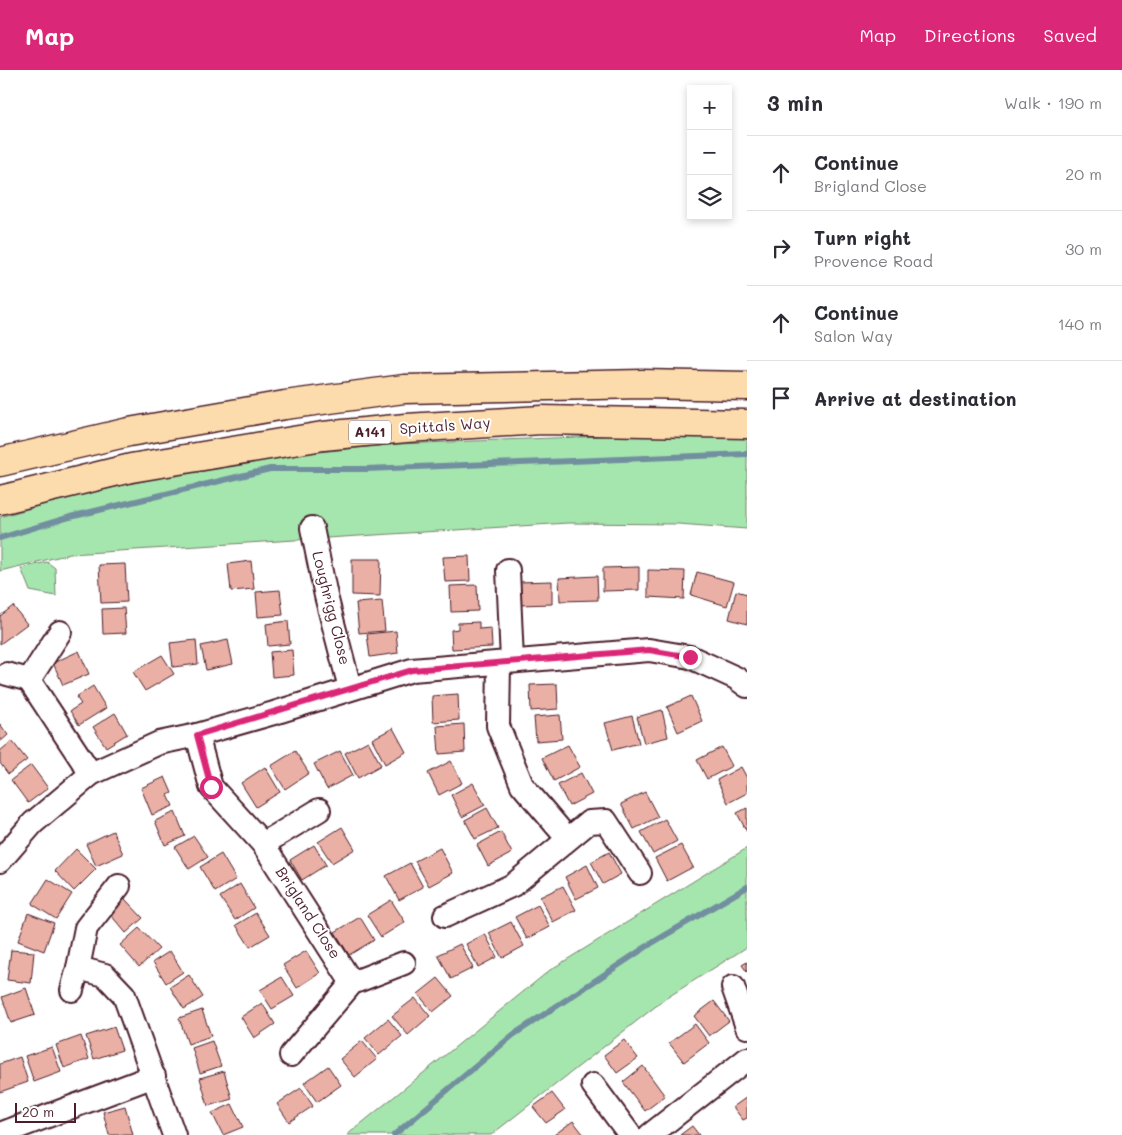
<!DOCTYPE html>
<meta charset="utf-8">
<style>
:root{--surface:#fff;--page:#f2f2f3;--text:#2b2b33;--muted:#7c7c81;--line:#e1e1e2;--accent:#db2777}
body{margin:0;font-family:Mali,sans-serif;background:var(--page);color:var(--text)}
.controls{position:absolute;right:15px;top:15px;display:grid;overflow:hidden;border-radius:0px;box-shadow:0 2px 8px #0003}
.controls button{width:45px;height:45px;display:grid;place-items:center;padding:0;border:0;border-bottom:1px solid var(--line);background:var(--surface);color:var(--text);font:25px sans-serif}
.scale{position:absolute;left:15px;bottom:12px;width:61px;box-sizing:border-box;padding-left:5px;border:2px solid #4a1f2b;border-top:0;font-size:14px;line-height:18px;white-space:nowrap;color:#4a1f2b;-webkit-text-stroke:4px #fff;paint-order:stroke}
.stop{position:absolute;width:15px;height:15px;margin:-11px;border:4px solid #db2777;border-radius:50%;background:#fff}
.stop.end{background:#db2777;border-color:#fff;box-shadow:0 1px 5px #0008}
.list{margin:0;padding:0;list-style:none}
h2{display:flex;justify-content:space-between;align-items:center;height:65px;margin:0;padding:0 20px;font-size:21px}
h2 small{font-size:16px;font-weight:400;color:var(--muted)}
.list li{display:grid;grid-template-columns:32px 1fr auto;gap:15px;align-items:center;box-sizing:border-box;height:75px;padding:0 20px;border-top:1px solid var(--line)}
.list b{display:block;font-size:19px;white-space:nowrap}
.list p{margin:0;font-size:16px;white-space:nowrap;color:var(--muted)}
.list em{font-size:16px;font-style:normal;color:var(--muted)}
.icon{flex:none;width:28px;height:28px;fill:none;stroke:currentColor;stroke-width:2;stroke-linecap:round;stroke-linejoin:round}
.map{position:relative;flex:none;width:747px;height:1065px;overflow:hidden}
header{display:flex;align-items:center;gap:30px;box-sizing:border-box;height:70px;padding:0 25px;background:var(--accent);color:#fff}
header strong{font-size:24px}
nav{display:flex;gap:28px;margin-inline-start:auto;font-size:18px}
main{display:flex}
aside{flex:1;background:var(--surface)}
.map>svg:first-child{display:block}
.green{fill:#a5e6ae;stroke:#78826c}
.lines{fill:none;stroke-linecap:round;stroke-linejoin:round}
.stream{stroke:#728f9f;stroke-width:6}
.building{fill:#eab0a5;stroke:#4a1f2b}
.minor-casing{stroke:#4a1f2b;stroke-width:26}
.trunk-casing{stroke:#4a1f2b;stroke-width:31}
.minor{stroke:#fff;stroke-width:22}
.trunk{stroke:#fcdcac;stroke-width:28}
.route{stroke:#db2777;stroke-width:6}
.labels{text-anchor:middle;stroke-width:4;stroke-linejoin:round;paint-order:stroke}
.shield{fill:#fff;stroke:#80626b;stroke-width:1}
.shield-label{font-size:14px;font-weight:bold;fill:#4a1f2b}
.street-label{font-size:15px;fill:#4a1f2b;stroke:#fff}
</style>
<header>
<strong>Map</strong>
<nav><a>Map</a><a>Directions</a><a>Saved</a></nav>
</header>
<main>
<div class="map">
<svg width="747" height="1065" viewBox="0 0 747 1065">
<rect width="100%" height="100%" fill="#fff"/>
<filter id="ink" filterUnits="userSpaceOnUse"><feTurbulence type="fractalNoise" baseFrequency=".02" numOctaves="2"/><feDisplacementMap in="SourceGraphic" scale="10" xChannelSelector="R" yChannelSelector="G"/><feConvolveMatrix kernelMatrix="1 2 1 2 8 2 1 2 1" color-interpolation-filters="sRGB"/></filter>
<g filter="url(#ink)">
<g class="green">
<polygon points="629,365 747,366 747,459 678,454 568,453 70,484 0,501 0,447 72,426 249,389 398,374"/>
<polygon points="47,492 55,498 56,526 30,521 21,498"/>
<polygon points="747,778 747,877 665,929 491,1065 347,1065 550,900"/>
</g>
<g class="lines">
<g class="stream">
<polyline points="0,468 70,447 270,399 366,399 747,384"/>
<polyline points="394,1065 513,965 652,873 747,817"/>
</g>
</g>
<g class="building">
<polygon points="469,486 470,511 445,512 443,487"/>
<polygon points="352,489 381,489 380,526 352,525"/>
<polygon points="251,491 254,519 231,521 228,494"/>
<polygon points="125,494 127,532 101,533 99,495"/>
<polygon points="639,497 639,520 603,521 603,498"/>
<polygon points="648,500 685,501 684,529 648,527"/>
<polygon points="697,502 734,512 727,536 691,525"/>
<polygon points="597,506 598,530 560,531 559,508"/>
<polygon points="552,511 552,534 519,535 518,512"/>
<polygon points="477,515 478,541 451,542 450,516"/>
<polygon points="280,520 283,545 258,547 256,522"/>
<polygon points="736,521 747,524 747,554 729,549"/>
<polygon points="382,531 385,561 359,563 356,533"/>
<polygon points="13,536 27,554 0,574 0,546"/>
<polygon points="124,538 126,563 103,564 102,539"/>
<polygon points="288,551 290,574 268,576 266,554"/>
<polygon points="479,552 479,559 491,558 492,577 452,579 451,560 458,559 458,553"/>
<polygon points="396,561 398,583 370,587 367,564"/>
<polygon points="196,570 198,594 173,597 170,573"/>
<polygon points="228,570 233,594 206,600 201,576"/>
<polygon points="292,580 294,605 272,607 270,582"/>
<polygon points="79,581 89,604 63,615 53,593"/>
<polygon points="162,585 174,604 145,621 133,602"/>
<polygon points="557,614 558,639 531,641 530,615"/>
<polygon points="93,616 106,638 79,655 70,641 81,634 76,627"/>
<polygon points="458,624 459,650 433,652 432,626"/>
<polygon points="691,626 702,651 678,662 667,637"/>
<polygon points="662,640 668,667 644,673 637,647"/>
<polygon points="115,643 127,664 106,677 93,657"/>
<polygon points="560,645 562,669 536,671 534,647"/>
<polygon points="632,646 639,673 613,680 605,653"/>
<polygon points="0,654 8,665 0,672"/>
<polygon points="464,654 465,682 439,684 437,656"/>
<polygon points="393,658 406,682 385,694 372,669"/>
<polygon points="12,671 27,690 8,704 0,693 0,681"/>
<polygon points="368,671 381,695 358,708 345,683"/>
<polygon points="568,675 580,697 554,711 542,688"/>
<polygon points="722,677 732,696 707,709 697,690"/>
<polygon points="295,681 309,703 285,719 271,696"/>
<polygon points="340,681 353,705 327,719 314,694"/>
<polygon points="451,691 462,713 439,725 428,703"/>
<polygon points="31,695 48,718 28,733 11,710"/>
<polygon points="265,697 280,722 256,737 241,713"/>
<polygon points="741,697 747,708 747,723 728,733 717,710"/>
<polygon points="581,703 592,724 569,736 558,715"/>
<polygon points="165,707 172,723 168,725 173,736 152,745 141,718"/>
<polygon points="473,713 485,735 462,747 451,725"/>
<polygon points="645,722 658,747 634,759 621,734"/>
<polygon points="487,738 498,758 475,769 465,750"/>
<polygon points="747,738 747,762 737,743"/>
<polygon points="175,742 185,766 165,775 155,751"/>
<polygon points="665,749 677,771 653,784 641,762"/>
<polygon points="342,757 355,779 332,793 318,772"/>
<polygon points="113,761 123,784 96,796 86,774"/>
<polygon points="501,762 512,783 488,796 477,775"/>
<polygon points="194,766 208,787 189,799 175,777"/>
<polygon points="314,775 326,795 302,810 290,790"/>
<polygon points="681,775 693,797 667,811 655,788"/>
<polygon points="440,778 453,803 429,816 415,791"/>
<polygon points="76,779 96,799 74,821 55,801"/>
<polygon points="609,782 621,804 603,814 591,792"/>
<polygon points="221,784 236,809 215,822 200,797"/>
<polygon points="410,793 423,817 399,830 386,806"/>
<polygon points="587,795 598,818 576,829 565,807"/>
<polygon points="48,809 72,824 56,849 32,834"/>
<polygon points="240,814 254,838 235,850 220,827"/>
<polygon points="563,816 576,840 553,852 540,827"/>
<polygon points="125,829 143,848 126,863 109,843"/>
<polygon points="391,830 405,852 381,867 367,845"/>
<polygon points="538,835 550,857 527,869 515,847"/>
<polygon points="28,843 54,853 44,881 18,871"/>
<polygon points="256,843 270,865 250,877 236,855"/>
<polygon points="360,847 374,870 349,885 335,862"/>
<polygon points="511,852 524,876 502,888 489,863"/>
<polygon points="139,858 159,879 139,897 120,875"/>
<polygon points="485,864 497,887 478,897 466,874"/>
<polygon points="460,874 473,898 451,909 438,885"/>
<polygon points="11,880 34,882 31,913 7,910"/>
<polygon points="170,881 183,902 166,913 153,892"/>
<polygon points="306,881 320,903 297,918 283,895"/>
<polygon points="747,892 747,902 742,895"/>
<polygon points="189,905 203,927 184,939 170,917"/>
<polygon points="282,907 294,926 272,939 260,920"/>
<polygon points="438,908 453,926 433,942 418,924"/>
<polygon points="26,918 35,945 11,953 2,927"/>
<polygon points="415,928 430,946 408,965 392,946"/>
<polygon points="714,931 729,951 709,966 694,946"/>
<polygon points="262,933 275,954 254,968 241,947"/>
<polygon points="202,940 211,966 188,974 179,948"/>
<polygon points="388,949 402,966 379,985 365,968"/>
<polygon points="695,954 709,973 684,992 669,973"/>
<polygon points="114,957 122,980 94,989 86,966"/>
<polygon points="81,966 89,989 64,998 56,975"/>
<polygon points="624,970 638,988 617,1003 604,985"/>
<polygon points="212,971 221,996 200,1003 192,978"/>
<polygon points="362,971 377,989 355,1007 340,989"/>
<polygon points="52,977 61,1002 34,1012 25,986"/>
<polygon points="20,987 28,1012 0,1022 0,994"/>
<polygon points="328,996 341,1015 317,1032 304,1013"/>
<polygon points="643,996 665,1026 645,1041 623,1012"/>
<polygon points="224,1001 232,1029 208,1036 200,1008"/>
<polygon points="301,1018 313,1036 289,1052 277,1034"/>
<polygon points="552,1023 565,1040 546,1053 533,1037"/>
<polygon points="747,1027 747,1048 743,1050 733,1037"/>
<polygon points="232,1034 243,1057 223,1065 212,1043"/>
<polygon points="125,1036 133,1065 109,1065 103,1042"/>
<polygon points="573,1051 584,1065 554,1065"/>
<polygon points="692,1056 699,1065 680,1065"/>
</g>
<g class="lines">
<g class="minor-casing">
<g id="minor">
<polyline points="312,458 326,526 350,618"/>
<polyline points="508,500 512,591"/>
<polyline points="499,593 498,656 522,715 567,768"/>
<polyline points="7,604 29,610 60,562"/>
<polyline points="29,610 91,704"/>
<polyline points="197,665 211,717 263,774 352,913"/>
<polyline points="263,774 319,740"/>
<polyline points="0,791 33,753 91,704 159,673 197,665 274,643 412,600 649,580 690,587 736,608 747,616"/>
<polyline points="119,816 86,858 78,898 105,905 124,925 174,1065"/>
<polyline points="445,846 513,815 589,752 606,751 640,803"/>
<polyline points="733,917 747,957"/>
<polyline points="72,920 78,898"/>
<polyline points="291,985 352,913 404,893"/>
<polyline points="593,1015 630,1065"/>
<polyline points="0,1064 154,1006"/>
<polyline points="650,1065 747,989"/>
</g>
</g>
<g class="trunk-casing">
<g id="trunk">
<polyline points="0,392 129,362 285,335 404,319 642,314 747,316"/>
<polyline points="0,430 131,398 323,366 406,358 542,350 747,354"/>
</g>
</g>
<use href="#minor" class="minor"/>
<use href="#trunk" class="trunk"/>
</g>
</g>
<g class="lines" filter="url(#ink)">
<polyline class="route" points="211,717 197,665 412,600 649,580 690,587"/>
</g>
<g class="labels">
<rect class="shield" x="349" y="350.5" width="42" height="23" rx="4"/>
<g class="shield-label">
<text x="370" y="367">A141</text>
</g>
<g class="street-label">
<text transform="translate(445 356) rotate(-4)" y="5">Spittals Way</text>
<text transform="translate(331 538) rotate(76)" y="5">Loughrigg Close</text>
<text transform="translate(308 843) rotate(57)" y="5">Brigland Close</text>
</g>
</g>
</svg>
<div class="controls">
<button>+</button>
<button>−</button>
<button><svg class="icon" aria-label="layers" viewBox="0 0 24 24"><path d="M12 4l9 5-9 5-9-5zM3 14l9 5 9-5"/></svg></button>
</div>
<div class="scale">20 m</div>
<div class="stop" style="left:211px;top:717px"></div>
<div class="stop end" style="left:690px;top:587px"></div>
</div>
<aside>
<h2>3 min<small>Walk · 190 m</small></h2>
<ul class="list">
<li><svg class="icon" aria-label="ahead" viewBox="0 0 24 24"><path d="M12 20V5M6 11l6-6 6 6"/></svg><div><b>Continue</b><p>Brigland Close</p></div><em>20 m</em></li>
<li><svg class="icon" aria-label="right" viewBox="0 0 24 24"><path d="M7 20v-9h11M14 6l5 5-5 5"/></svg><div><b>Turn right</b><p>Provence Road</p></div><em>30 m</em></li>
<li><svg class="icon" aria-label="ahead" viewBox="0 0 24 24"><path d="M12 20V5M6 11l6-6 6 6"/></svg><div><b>Continue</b><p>Salon Way</p></div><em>140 m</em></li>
<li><svg class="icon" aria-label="arrive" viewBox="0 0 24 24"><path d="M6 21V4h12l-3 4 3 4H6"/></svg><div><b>Arrive at destination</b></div></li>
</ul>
</aside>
</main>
